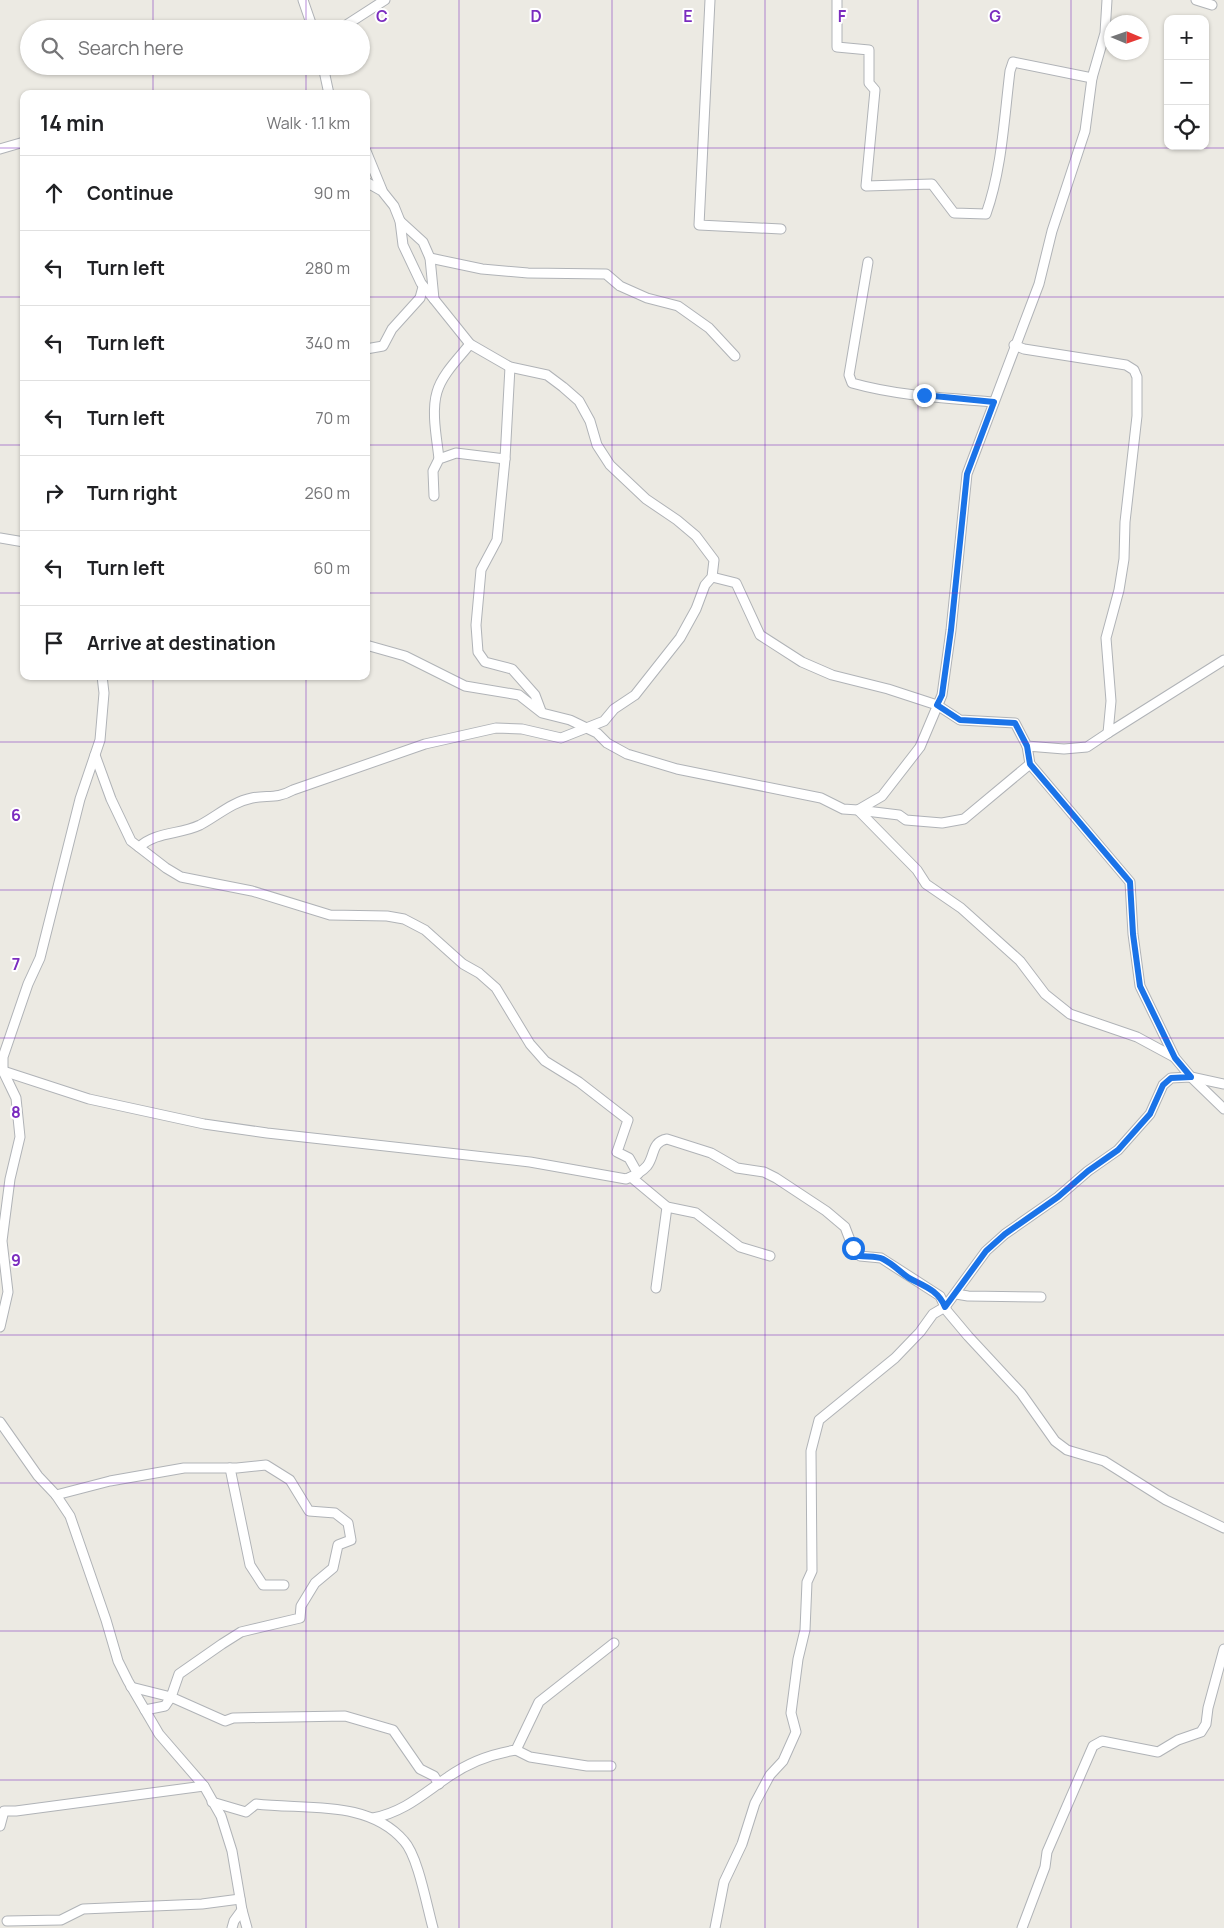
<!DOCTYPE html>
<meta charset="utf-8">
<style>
:root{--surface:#fff;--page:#f2f2f2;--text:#202124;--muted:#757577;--line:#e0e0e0}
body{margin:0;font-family:Manrope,sans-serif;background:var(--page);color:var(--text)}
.controls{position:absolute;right:15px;top:15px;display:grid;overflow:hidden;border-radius:10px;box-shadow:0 1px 4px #0004}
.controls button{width:45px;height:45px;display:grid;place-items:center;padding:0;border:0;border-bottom:1px solid var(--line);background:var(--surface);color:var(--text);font:25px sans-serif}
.compass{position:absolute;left:1104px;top:15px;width:45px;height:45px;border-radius:50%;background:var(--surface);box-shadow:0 1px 4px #0004;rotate:92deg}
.stop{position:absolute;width:15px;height:15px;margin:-11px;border:4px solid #1a73e8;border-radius:50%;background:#fff}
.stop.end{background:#1a73e8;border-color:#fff;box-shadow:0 1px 5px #0008}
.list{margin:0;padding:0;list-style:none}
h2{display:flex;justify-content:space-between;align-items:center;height:65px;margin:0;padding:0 20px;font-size:21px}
h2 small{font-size:16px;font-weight:400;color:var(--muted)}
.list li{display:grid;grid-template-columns:32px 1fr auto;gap:15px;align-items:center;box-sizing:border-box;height:75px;padding:0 20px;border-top:1px solid var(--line)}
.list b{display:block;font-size:19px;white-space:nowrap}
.list em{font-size:16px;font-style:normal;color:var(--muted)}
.icon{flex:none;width:28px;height:28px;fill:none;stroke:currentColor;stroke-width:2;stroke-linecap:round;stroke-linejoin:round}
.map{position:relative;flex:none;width:1224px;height:1928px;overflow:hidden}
.search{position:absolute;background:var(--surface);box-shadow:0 1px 4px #0004;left:20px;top:20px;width:350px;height:55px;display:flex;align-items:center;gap:12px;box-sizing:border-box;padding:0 18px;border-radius:28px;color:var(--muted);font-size:19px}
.panel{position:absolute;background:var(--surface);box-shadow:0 1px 4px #0004;left:20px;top:90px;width:350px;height:590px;border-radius:10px}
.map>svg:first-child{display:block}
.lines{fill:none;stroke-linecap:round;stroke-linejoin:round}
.minor-casing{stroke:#b0b3b7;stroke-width:11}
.minor{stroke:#fff;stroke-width:9}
.route{stroke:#1a73e8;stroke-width:6}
.grid{fill:none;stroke:#7b2cbf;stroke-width:1;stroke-opacity:0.55}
.grid-label{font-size:16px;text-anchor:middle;font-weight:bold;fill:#7b2cbf;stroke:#fff;stroke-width:4;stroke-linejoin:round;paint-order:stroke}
</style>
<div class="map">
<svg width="1224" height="1928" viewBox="0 0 1224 1928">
<rect width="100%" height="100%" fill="#eceae3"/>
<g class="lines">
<g class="minor-casing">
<g id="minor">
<polyline points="303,0 313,29"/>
<polyline points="710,0 699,225 781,229"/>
<path d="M837,0V47L869,50V83L875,90L866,186L932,184L954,213L986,214C1002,169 1004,119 1010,71L1013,62L1092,78"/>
<polyline points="1196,0 1212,5"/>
<polyline points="340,29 385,0"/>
<polyline points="323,66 329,94"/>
<polyline points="0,149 24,142"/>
<polyline points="366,151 382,190"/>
<polyline points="400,221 423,242 430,258 434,299"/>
<polyline points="430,258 482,269 528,273 606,274 620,286 647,298 678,306 709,328 735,356"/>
<path d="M868,262L849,375L852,383C898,396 947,398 994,402"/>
<polyline points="1014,345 1024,349 1126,365 1134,370 1137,377 1137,416 1125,522 1124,559 1119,590 1106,638 1111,701 1108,733 1224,660"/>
<polyline points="366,349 383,346 392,329 420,298 423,287"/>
<path d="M439,459C437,439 431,412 437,392C442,374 459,358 470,344"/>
<polyline points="505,459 497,540 481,570 476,625 478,652 485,662 512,669 535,695 541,711"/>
<polyline points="434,496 433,471 439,459 456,453 505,459 510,367"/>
<polyline points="0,538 24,542"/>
<polyline points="712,577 736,583 760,635 802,662 832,675 888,689 937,705 960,720 1015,723 1027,746"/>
<polyline points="366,645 405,656 465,686 519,695 542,713 570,720 597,733 607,743 627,754 677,769 821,798 843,809 858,810 882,796 920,747 942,695 951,630 967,474 1039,284 1052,231 1085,131 1092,78 1105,33 1107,0"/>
<polyline points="1108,733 1087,747 1064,749 1027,746 1030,764 1130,882 1133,934 1140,986 1175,1058 1191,1077 1224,1109"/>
<polyline points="95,755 111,799 131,841 166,868 181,877 252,891 330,915 387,916 404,919 425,930 463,964 479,973 496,988 530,1044 545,1061 579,1082 628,1120 617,1152 629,1158 638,1174"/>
<polyline points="858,810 917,870 926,884 961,908 1020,961 1045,994 1070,1014 1137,1037 1174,1057"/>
<polyline points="858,810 899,815 906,820 942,823 964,819 1030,764"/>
<path d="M139,847C157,831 179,835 200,825C217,816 232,802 252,798C268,795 277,799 293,790L425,744L496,728L522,729L561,738L604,721L614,709L635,695L680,638L696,609L705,585L712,577L714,560L696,536L677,520L646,499L610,465L597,445L590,421L579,401L563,387L547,375L510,367L470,344L421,283L403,245L400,221L394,206L382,191L366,182"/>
<path d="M0,1070L89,1099L204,1124L267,1133L530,1162L626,1179C634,1176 641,1173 647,1166C655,1156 651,1142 667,1139L711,1153L737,1168L764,1172L776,1178L826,1211L845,1227L853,1248L860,1256L881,1258L940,1296L947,1311L968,1336L1021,1393L1055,1441L1067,1450L1104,1461L1166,1500L1224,1528"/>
<polyline points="631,1177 667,1207 696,1213 740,1247 770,1256"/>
<polyline points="656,1288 667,1207"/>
<polyline points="956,1294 968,1296 1041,1297"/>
<polyline points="0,1327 8,1292 2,1241 10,1179 20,1137 16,1098 3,1071 3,1057 28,984 40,958 80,799 100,740 104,693 102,676"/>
<polyline points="0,1422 38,1476 56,1495 70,1516 106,1620 118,1661 128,1681 159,1734 204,1786 221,1816 232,1851 242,1910 247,1928"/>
<polyline points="230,1468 250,1565 263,1585 284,1585"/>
<polyline points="56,1495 110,1481 184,1468 237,1468 266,1465 290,1480 309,1511 335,1513 348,1523 351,1540 338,1545 333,1568 315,1583 301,1606 300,1618 241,1632 222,1644 179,1674 171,1697 165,1706 145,1710"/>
<polyline points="131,1687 171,1697 225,1721 233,1718 345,1716 393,1730 420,1769 434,1776 439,1784"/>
<polyline points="516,1750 530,1757 587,1766 611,1766"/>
<path d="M212,1802L246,1812L256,1804C305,1810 368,1799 404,1841C418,1856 427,1907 433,1928"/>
<path d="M373,1818C404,1812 423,1794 448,1777C469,1762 491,1754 516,1750L539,1702L614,1643"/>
<polyline points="0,1826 4,1811 16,1811 204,1786"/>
<polyline points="7,1921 61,1920 83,1909 202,1904 240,1899"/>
<polyline points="232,1928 234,1921 242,1910"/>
<polyline points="715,1928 724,1882 742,1844 755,1803 770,1775 783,1761 796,1732 791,1713 798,1659 805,1630 807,1582 812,1571 811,1451 819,1420 895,1358 920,1332 933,1314 945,1307 986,1251 1005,1234 1058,1197 1088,1171 1118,1150 1150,1114 1163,1085 1171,1078 1191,1077 1224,1084"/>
<polyline points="1022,1928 1045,1867 1047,1852 1093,1746 1102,1741 1158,1752 1178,1740 1201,1732 1206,1724 1208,1708 1224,1649"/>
</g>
</g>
<use href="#minor" class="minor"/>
</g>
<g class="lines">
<path class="route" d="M853,1248L860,1256C867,1257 877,1256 883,1259C893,1264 900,1272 909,1278C924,1286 938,1290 945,1307L986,1251L1005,1234L1058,1197L1088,1171L1118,1150L1150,1114L1163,1085L1171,1078L1191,1077L1175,1058L1140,986L1133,934L1130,882L1030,764L1027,746L1015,723L960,720L937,705L942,695L951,630L967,474L994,402L924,395"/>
</g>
<path class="grid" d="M153,0V29M306,0V29M459,0V1928M612,0V1928M765,0V1928M918,0V1928M1071,0V1928M153,66V94M306,66V94M0,148H24M366,148H1224M0,297H24M366,297H1224M0,445H24M366,445H1224M0,593H24M366,593H1224M153,676V1928M306,676V1928M0,742H1224M0,890H1224M0,1038H1224M0,1186H1224M0,1335H1224M0,1483H1224M0,1631H1224M0,1780H1224"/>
<g class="grid-label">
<text x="382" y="22">C</text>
<text x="536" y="22">D</text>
<text x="688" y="22">E</text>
<text x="842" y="22">F</text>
<text x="995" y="22">G</text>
<text x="16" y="821">6</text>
<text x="16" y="970">7</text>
<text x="16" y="1118">8</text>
<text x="16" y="1266">9</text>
</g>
</svg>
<div class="controls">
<button>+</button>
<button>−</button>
<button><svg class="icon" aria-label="locate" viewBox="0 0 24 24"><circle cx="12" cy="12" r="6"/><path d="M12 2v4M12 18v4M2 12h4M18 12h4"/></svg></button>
</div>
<svg class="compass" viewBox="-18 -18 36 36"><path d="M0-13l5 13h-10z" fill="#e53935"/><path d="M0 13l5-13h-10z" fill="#757577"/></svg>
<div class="stop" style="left:853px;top:1248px"></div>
<div class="stop end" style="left:924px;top:395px"></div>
<div class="search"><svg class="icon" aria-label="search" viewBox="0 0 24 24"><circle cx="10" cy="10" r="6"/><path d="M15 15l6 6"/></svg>Search here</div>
<section class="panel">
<h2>14 min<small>Walk · 1.1 km</small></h2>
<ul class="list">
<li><svg class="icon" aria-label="ahead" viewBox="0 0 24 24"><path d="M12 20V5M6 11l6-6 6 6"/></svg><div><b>Continue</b></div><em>90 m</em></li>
<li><svg class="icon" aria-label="left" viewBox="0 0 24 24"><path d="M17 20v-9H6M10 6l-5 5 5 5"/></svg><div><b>Turn left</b></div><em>280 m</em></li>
<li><svg class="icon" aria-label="left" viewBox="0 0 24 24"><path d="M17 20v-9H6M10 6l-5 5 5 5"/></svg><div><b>Turn left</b></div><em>340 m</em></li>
<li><svg class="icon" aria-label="left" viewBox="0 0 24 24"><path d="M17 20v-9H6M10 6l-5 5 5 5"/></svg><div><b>Turn left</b></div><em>70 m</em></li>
<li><svg class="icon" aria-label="right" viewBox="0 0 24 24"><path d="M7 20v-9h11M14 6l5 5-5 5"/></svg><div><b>Turn right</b></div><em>260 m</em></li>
<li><svg class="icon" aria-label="left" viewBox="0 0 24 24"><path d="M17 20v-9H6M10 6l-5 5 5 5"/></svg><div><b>Turn left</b></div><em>60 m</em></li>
<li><svg class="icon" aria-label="arrive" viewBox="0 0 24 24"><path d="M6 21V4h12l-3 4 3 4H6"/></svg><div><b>Arrive at destination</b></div></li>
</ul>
</section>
</div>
